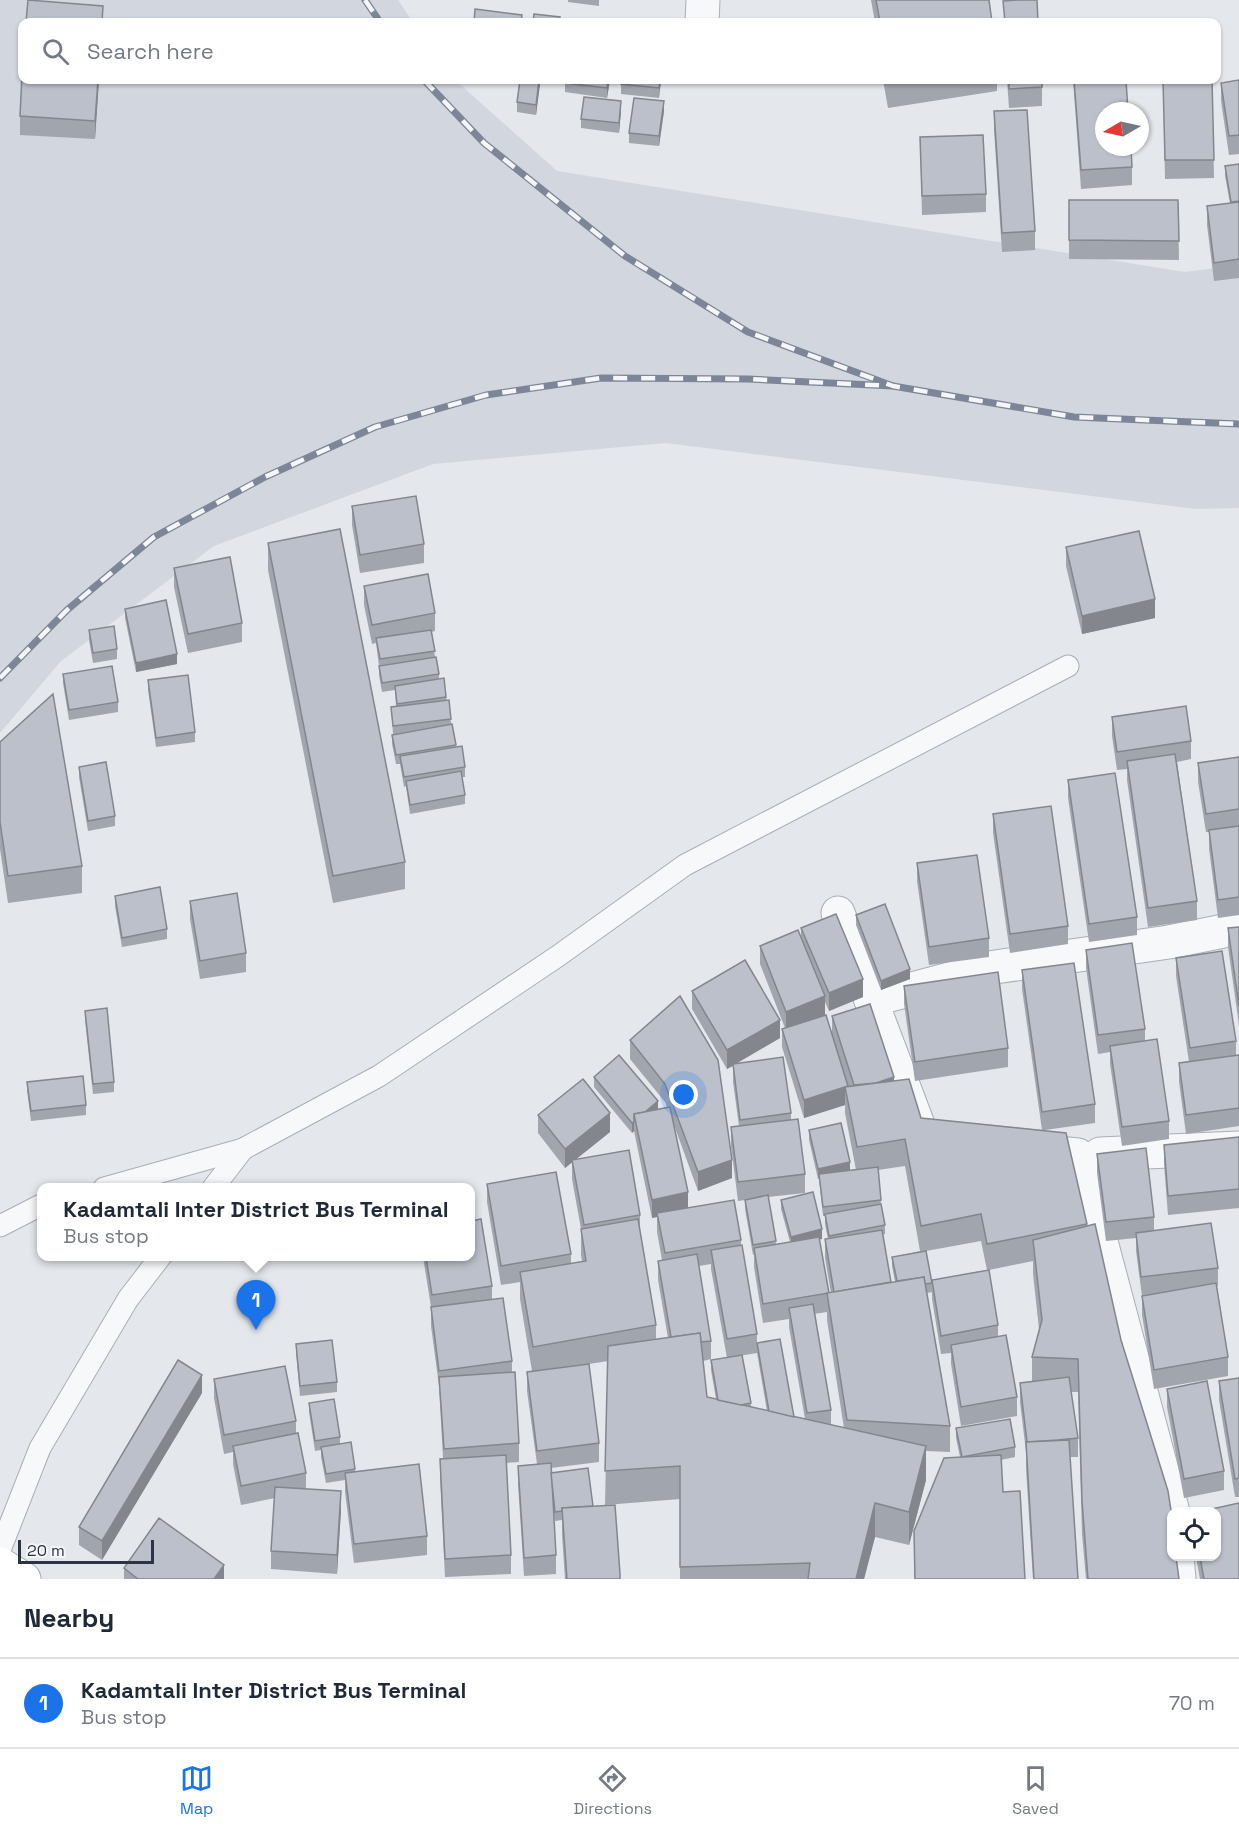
<!DOCTYPE html>
<style>
:root{--surface:#fff;--page:#f6f6f7;--text:#1f2937;--muted:#747a83;--line:#e0e1e3;--accent:#1a73e8}
body{margin:0;font-family:"Space Grotesk",sans-serif;background:var(--page);color:var(--text)}
.controls{position:absolute;right:18px;bottom:18px;display:grid;overflow:hidden;border-radius:12px;box-shadow:0 2px 4px #0004}
.controls button{width:54px;height:54px;display:grid;place-items:center;padding:0;border:0;border-bottom:2px solid var(--line);background:var(--surface);color:var(--text);font:30px sans-serif}
.compass{position:absolute;left:1095px;top:102px;width:54px;height:54px;border-radius:50%;background:var(--surface);box-shadow:0 2px 4px #0004;rotate:261deg}
.scale{position:absolute;left:18px;bottom:15px;width:136px;box-sizing:border-box;padding-left:6px;border:3px solid #2b3445;border-top:0;font-size:16px;line-height:21px;white-space:nowrap;color:#2b3445;-webkit-text-stroke:4px #f4f6f9;paint-order:stroke}
.you{position:absolute;left:684px;top:1095px;width:21px;height:21px;margin:-15px;border:4px solid #fff;border-radius:50%;background:#1a73e8;box-shadow:0 0 0 9px #1a73e833}
.badge{display:grid;place-items:center;width:39px;height:39px;border-radius:50%;background:var(--accent);color:#fff;font-size:20px;font-weight:700}
.pin{position:absolute;translate:-50% -50px;filter:drop-shadow(0 2px 3px #0008)}
.pin::after{content:'';position:absolute;top:32px;width:21px;height:18px;background:inherit;clip-path:polygon(0 0,100% 0,50% 100%)}
.popup{position:absolute;left:37px;top:1183px;width:438px;height:78px;box-sizing:border-box;display:grid;place-content:center;border-radius:12px;background:var(--surface);filter:drop-shadow(0 2px 4px #0005);font-size:20px;white-space:nowrap;color:var(--muted)}
.popup b{font-size:22px;color:var(--text)}
.popup::after{content:'';position:absolute;left:50%;top:100%;margin-left:-12px;border:12px solid transparent;border-top-color:var(--surface)}
.list{margin:0;padding:0;list-style:none}
h2{display:flex;justify-content:space-between;align-items:center;height:78px;margin:0;padding:0 24px;font-size:26px}
h2 small{font-size:20px;font-weight:400;color:var(--muted)}
.list li{display:grid;grid-template-columns:39px 1fr auto;gap:18px;align-items:center;box-sizing:border-box;height:90px;padding:0 24px;border-top:2px solid var(--line)}
.list b{display:block;font-size:22px;white-space:nowrap}
.list p{margin:0;font-size:20px;white-space:nowrap;color:var(--muted)}
.list em{font-size:20px;font-style:normal;color:var(--muted)}
.icon{flex:none;width:33px;height:33px;fill:none;stroke:currentColor;stroke-width:2;stroke-linecap:round;stroke-linejoin:round}
.map{position:relative;flex:none;width:1239px;height:1579px;overflow:hidden}
.search{position:absolute;background:var(--surface);box-shadow:0 2px 4px #0004;left:18px;right:18px;top:18px;height:66px;display:flex;align-items:center;gap:15px;box-sizing:border-box;padding:0 21px;border-radius:12px;color:var(--muted);font-size:22px}
.sheet{height:168px;background:var(--surface)}
nav{display:flex;justify-content:space-around;align-items:center;box-sizing:border-box;height:84px;border-top:2px solid var(--line);background:var(--surface);font-size:16px;color:var(--muted)}
nav a{display:grid;justify-items:center;gap:3px}
nav .on{color:var(--accent)}
.map>svg:first-child{display:block}
.built{fill:#d2d6de}
.lines{fill:none;stroke-linecap:round;stroke-linejoin:round}
.service-casing{stroke:#a9aeb7;stroke-width:23}
.minor-casing{stroke:#a9aeb7;stroke-width:35}
.secondary-casing{stroke:#a9aeb7;stroke-width:35}
.service{stroke:#f7f8fa;stroke-width:21}
.minor{stroke:#f7f8fa;stroke-width:33}
.secondary{stroke:#fff;stroke-width:33}
.rail-casing{stroke:#7d8696;stroke-width:7}
.rail{stroke:#f4f6f9;stroke-width:4.5;stroke-dasharray:14;stroke-linecap:butt}
.wall{fill:#a1a5ae;fill-rule:evenodd}
.shaded-wall{fill:#83868d}
.building{fill:#bbc0ca;stroke:#83868d;stroke-width:1.5}
</style>
<div class="map">
<svg width="1239" height="1579" viewBox="0 0 1239 1579">
<rect width="100%" height="100%" fill="#e4e7ec"/>
<polygon class="built" points="0,0 398,0 413,22 22,22 22,80 455,80 557,171 1185,272 1239,265 1239,508 1196,509 666,443 433,464 214,546 61,661 0,733"/>
<g class="lines">
<g class="service-casing">
<g id="service">
<polyline points="104,1188 243,1149 379,1076 558,956 685,865 1068,666"/>
<polyline points="213,1188 243,1149"/>
<polyline points="0,1226 41,1205"/>
<polyline points="0,1550 40,1448 128,1299 161,1256"/>
</g>
</g>
<g class="minor-casing">
<g id="minor">
<polyline points="702,22 703,0"/>
<polyline points="838,913 917,1122"/>
<polyline points="871,1000 995,967 1169,942 1239,928"/>
<polyline points="1025,1150 1078,1155 1173,1512"/>
<polyline points="1100,1154 1239,1148"/>
<polyline points="1177,1556 1179,1579"/>
</g>
</g>
<g class="secondary-casing">
<polyline id="secondary" points="0,1564 24,1579"/>
</g>
<use href="#service" class="service"/>
<use href="#minor" class="minor"/>
<use href="#secondary" class="secondary"/>
<g class="rail-casing">
<g id="rail">
<polyline points="365,0 380,22"/>
<polyline points="424,80 484,143 625,256 748,332 893,386 1074,417 1239,424"/>
<polyline points="0,678 67,610 154,537 265,477 375,427 486,395 601,378 748,379 893,386"/>
</g>
</g>
<use href="#rail" class="rail"/>
</g>
<g class="wall">
<polygon points="568,0 599,0 599,6 568,2"/>
<polygon points="871,0 989,0 992,22 875,22"/>
<polygon points="22,80 99,80 95,139 20,135 20,116"/>
<polygon points="540,80 536,115 517,112 517,102"/>
<polygon points="565,80 610,80 607,98 565,92"/>
<polygon points="661,80 659,98 621,94 621,84"/>
<polygon points="883,80 997,80 997,91 888,108"/>
<polygon points="1007,80 1042,80 1042,106 1009,108"/>
<polygon points="1073,80 1126,80 1132,167 1132,185 1081,189"/>
<polygon points="1163,80 1212,80 1214,178 1165,179"/>
<polygon points="1239,80 1239,154 1229,155 1221,101 1221,83"/>
<polygon points="621,111 619,133 581,128 581,119"/>
<polygon points="664,111 659,146 629,143 629,133"/>
<polygon points="994,111 1035,231 1035,250 1002,252 994,130"/>
<polygon points="920,137 986,194 986,212 922,215"/>
<polygon points="1239,164 1239,278 1214,281 1207,225 1207,206 1230,203 1225,176 1225,166"/>
<polygon points="1069,200 1178,200 1179,260 1069,259"/>
<polygon points="352,506 424,544 424,563 360,573 352,525"/>
<polygon points="268,543 405,862 405,889 333,903 268,570"/>
<polygon points="1066,547 1155,618 1082,634 1066,566"/>
<polygon points="174,568 242,623 242,642 188,653 174,587"/>
<polygon points="364,586 435,613 435,631 432,632 435,657 439,674 439,679 446,697 456,747 465,767 465,777 462,777 465,795 465,804 410,814 406,786 404,787 400,764 396,764 392,744 392,735 393,734 391,707 396,706 395,690 382,692 379,675 379,666 376,643 372,644 364,605"/>
<polygon points="125,609 177,664 136,672 125,618"/>
<polygon points="89,630 117,649 117,659 93,663 89,640"/>
<polygon points="63,674 118,702 118,712 69,720 63,683"/>
<polygon points="148,680 195,732 195,742 156,747 148,690"/>
<polygon points="1112,717 1191,741 1191,759 1177,762 1197,901 1197,920 1148,927 1127,780 1127,769 1117,770 1112,736"/>
<polygon points="0,742 82,866 82,893 8,903 0,849"/>
<polygon points="1239,757 1239,915 1218,918 1209,849 1209,832 1206,832 1198,782 1198,763"/>
<polygon points="79,767 115,816 115,826 88,831 79,777"/>
<polygon points="1068,780 1137,917 1137,935 1089,942 1068,798"/>
<polygon points="993,814 1068,926 1068,944 1010,953 993,833"/>
<polygon points="917,863 989,938 989,957 929,965 917,881"/>
<polygon points="115,896 167,929 167,939 122,947 115,906"/>
<polygon points="190,901 246,953 246,972 200,979 190,919"/>
<polygon points="856,915 910,979 881,990 856,925"/>
<polygon points="1239,927 1239,1025 1228,947 1228,928"/>
<path d="M801,928L863,997L829,1011L825,1002V1015L848,1086L832,1035V1016L894,1080L921,1118L1042,1130L1022,989V970L1095,1104V1123L1045,1130L1087,1224L1121,1340L1179,1579H1086L1082,1534L1078,1392H1071L1078,1438V1457H1070L1078,1579H1033L1026,1469V1452L1020,1402V1383L1032,1382V1357L1039,1329L1033,1274V1261L989,1270L998,1325V1337L1017,1397V1416L961,1426L951,1364V1353L941,1354L932,1299V1280L987,1270L981,1241L926,1251L932,1283V1292L927,1293L950,1426V1452L926,1451V1480L909,1545L875,1537L864,1579H680V1499L605,1505L608,1361L589,1364L599,1443V1462L551,1468V1473L593,1506L620,1579H565L562,1535V1520L555,1521L553,1508L556,1555V1574L524,1576L518,1484V1466L537,1464L527,1391V1372L532,1371L520,1299V1282L501,1285L487,1202V1184L571,1254V1263L582,1261L581,1255V1229L572,1179V1162L565,1168L538,1133V1115L610,1132L575,1160L640,1215V1230L656,1325V1339L668,1338L658,1280V1261L662,1260L657,1232V1217L652,1218L634,1131L632,1133L594,1087V1077L658,1109L667,1107L665,1102L630,1059V1040L680,996L732,1178L698,1191L674,1125L688,1208L741,1240V1245L757,1334V1343L794,1417L805,1419L789,1327V1319L763,1323L754,1267V1254L753,1255L745,1209V1200L738,1201L731,1146V1127L739,1126L733,1082V1066L727,1069L692,1009V991L780,1038L737,1063L791,1113V1119L805,1174V1193L768,1197L776,1244L790,1242L781,1209V1200L822,1239H819L828,1293H831L825,1258V1239H828L825,1224V1216H823L819,1179H818L809,1140V1130L850,1171L856,1170L845,1113V1105L804,1118L782,1047V1029L785,1028L760,964V946L801,939ZM905,1166L920,1251L892,1257V1266L895,1282H891L882,1235L885,1234V1225L881,1204L878,1170ZM711,1264V1269L727,1358L757,1353L767,1411L751,1407V1403L711,1360V1370L716,1399L707,1397L703,1361L711,1359V1341L699,1266ZM827,1312V1320L844,1428L831,1425V1410L814,1314Z"/>
<polygon points="1086,950 1145,1029 1145,1041 1169,1121 1169,1139 1122,1146 1110,1064 1110,1052 1098,1054 1086,968"/>
<polygon points="1176,958 1236,1041 1236,1055 1239,1055 1239,1126 1186,1134 1179,1082 1179,1063 1189,1062 1176,976"/>
<polygon points="904,986 1008,1048 1008,1067 915,1081 904,1004"/>
<polygon points="85,1011 114,1082 114,1092 93,1094 85,1020"/>
<polygon points="27,1082 86,1105 86,1115 31,1121 27,1091"/>
<polygon points="1239,1137 1239,1208 1168,1215 1164,1164 1164,1145"/>
<polygon points="1097,1154 1154,1217 1154,1230 1218,1268 1218,1286 1217,1286 1228,1357 1228,1376 1154,1389 1142,1315 1142,1296 1136,1251 1136,1238 1106,1241 1097,1173"/>
<polygon points="423,1257 471,1257 492,1286 492,1299 512,1361 512,1373 519,1443 519,1462 506,1463 511,1555 511,1574 445,1577 440,1477 440,1459 443,1458 439,1386 431,1326 431,1307"/>
<polygon points="296,1344 337,1382 337,1392 300,1396 296,1353"/>
<polygon points="1239,1378 1239,1497 1235,1497 1219,1400 1219,1381"/>
<polygon points="214,1379 296,1421 296,1434 306,1473 306,1489 341,1510 337,1574 271,1569 271,1551 275,1498 241,1505 233,1464 233,1452 224,1454 214,1398"/>
<polygon points="1167,1389 1224,1471 1224,1490 1184,1498 1167,1407"/>
<polygon points="202,1393 102,1560 79,1545 79,1527"/>
<polygon points="309,1403 340,1437 340,1444 355,1469 355,1472 427,1536 427,1555 354,1563 345,1492 345,1480 326,1483 321,1457 321,1450 315,1451 309,1412"/>
<polygon points="956,1428 1015,1447 1015,1457 1001,1460 1003,1492 1025,1579 914,1579 914,1531 960,1457 956,1438"/>
<polygon points="1196,1557 1216,1557 1239,1579 1200,1579"/>
<polygon points="124,1568 224,1579 124,1579"/>
</g>
<g class="shaded-wall">
<polygon points="98,80 99,80 95,139 95,121"/>
<polygon points="539,80 540,85 536,115 536,105"/>
<polygon points="608,80 610,80 607,98 607,88"/>
<polygon points="660,80 661,80 661,82 659,98"/>
<polygon points="621,101 621,111 619,133 619,123"/>
<polygon points="664,101 664,111 659,146 659,136"/>
<polygon points="1155,599 1155,618 1082,634 1082,616"/>
<polygon points="177,654 177,664 136,672 136,663"/>
<polygon points="910,969 910,979 881,990 881,981"/>
<polygon points="863,979 863,997 829,1011 829,993"/>
<polygon points="825,996 825,1015 786,1030 786,1012"/>
<polygon points="780,1020 780,1038 727,1069 727,1050"/>
<polygon points="894,1077 894,1096 855,1089"/>
<polygon points="845,1087 845,1105 804,1118 804,1100"/>
<polygon points="658,1101 658,1111 635,1121"/>
<polygon points="610,1113 610,1132 565,1168 565,1149"/>
<polygon points="634,1122 634,1131 632,1133 632,1123"/>
<polygon points="732,1160 732,1178 698,1191 698,1172"/>
<polygon points="850,1162 850,1172 819,1174 818,1179 818,1169"/>
<polygon points="688,1192 688,1210 657,1213 657,1217 652,1218 652,1200"/>
<polygon points="822,1229 822,1239 791,1246 791,1237"/>
<polygon points="202,1375 202,1393 102,1560 102,1541"/>
<polygon points="926,1446 926,1480 909,1545 909,1512"/>
<polygon points="341,1491 341,1510 337,1574 337,1555"/>
<polygon points="875,1503 875,1537 864,1579 856,1579"/>
<polygon points="224,1565 224,1579 214,1579"/>
</g>
<g class="building">
<polygon points="28,0 103,6 102,22 26,22"/>
<polygon points="876,0 989,0 992,22 880,22"/>
<polygon points="1019,0 1037,0 1038,22 1005,22 1003,1"/>
<polygon points="475,9 522,15 521,22 474,22"/>
<polygon points="534,14 560,17 559,22 533,22"/>
<polygon points="571,19 589,21 589,22 570,22"/>
<polygon points="644,21 664,22 644,22"/>
<polygon points="22,75 22,80 98,80 95,121 20,116"/>
<polygon points="520,80 539,80 536,105 517,102"/>
<polygon points="565,80 608,80 607,88 565,83"/>
<polygon points="622,80 660,80 659,88 621,84"/>
<polygon points="1009,80 1042,80 1042,87 1009,89"/>
<polygon points="1074,80 1126,80 1128,111 1104,111 1104,147 1131,147 1132,167 1081,170"/>
<polygon points="1163,80 1212,80 1214,160 1165,160"/>
<polygon points="1239,80 1239,135 1229,136 1221,83"/>
<polygon points="584,97 621,101 619,123 581,119"/>
<polygon points="634,98 664,101 659,136 629,133"/>
<polygon points="1027,110 1035,231 1002,233 994,111"/>
<polygon points="983,135 986,194 922,196 920,137"/>
<polygon points="1239,164 1239,201 1231,202 1225,166"/>
<polygon points="1069,200 1178,200 1179,241 1069,240"/>
<polygon points="1239,202 1239,259 1214,263 1207,206"/>
<polygon points="416,496 424,544 360,555 352,506"/>
<polygon points="340,529 405,862 333,876 268,543"/>
<polygon points="1139,531 1155,599 1082,616 1066,547"/>
<polygon points="230,557 242,623 188,634 174,568"/>
<polygon points="428,574 435,613 372,625 364,586"/>
<polygon points="166,600 177,654 136,663 125,609"/>
<polygon points="114,626 117,649 93,653 89,630"/>
<polygon points="431,630 435,651 380,659 376,638"/>
<polygon points="436,657 439,674 382,683 379,666"/>
<polygon points="112,666 118,702 69,710 63,674"/>
<polygon points="188,675 195,732 156,738 148,680"/>
<polygon points="444,678 446,697 397,704 395,686"/>
<polygon points="53,694 82,866 8,876 0,822 0,742"/>
<polygon points="449,700 451,719 393,726 391,707"/>
<polygon points="1186,706 1191,741 1117,752 1112,717"/>
<polygon points="452,724 456,745 396,755 392,735"/>
<polygon points="462,746 465,767 404,777 400,756"/>
<polygon points="1175,754 1197,901 1148,908 1127,761"/>
<polygon points="1239,757 1239,809 1206,814 1198,763"/>
<polygon points="106,762 115,816 88,821 79,767"/>
<polygon points="461,771 465,795 410,805 406,781"/>
<polygon points="1115,773 1137,917 1089,924 1068,780"/>
<polygon points="1051,806 1068,926 1010,934 993,814"/>
<polygon points="1239,826 1239,897 1218,900 1209,830"/>
<polygon points="977,855 989,938 929,947 917,863"/>
<polygon points="160,887 167,929 122,938 115,896"/>
<polygon points="237,893 246,953 200,961 190,901"/>
<polygon points="885,904 910,969 881,981 856,915"/>
<polygon points="836,914 863,979 829,993 801,928"/>
<polygon points="1239,927 1239,1006 1228,928"/>
<polygon points="798,930 825,996 786,1012 760,946"/>
<polygon points="1132,943 1145,1029 1098,1035 1086,950"/>
<polygon points="1222,951 1236,1041 1190,1048 1176,958"/>
<polygon points="745,960 780,1020 727,1050 692,991"/>
<polygon points="1074,963 1095,1104 1042,1112 1022,970"/>
<polygon points="998,972 1008,1048 915,1062 904,986"/>
<polygon points="680,996 718,1060 732,1160 698,1172 665,1084 630,1040"/>
<polygon points="870,1004 894,1077 876,1083 854,1085 832,1016"/>
<polygon points="107,1008 114,1082 93,1084 85,1011"/>
<polygon points="826,1015 848,1086 804,1100 782,1029"/>
<polygon points="1157,1039 1169,1121 1122,1127 1110,1046"/>
<polygon points="619,1055 658,1101 645,1112 634,1114 634,1122 632,1123 594,1077"/>
<polygon points="1239,1055 1239,1108 1186,1115 1179,1063"/>
<polygon points="783,1057 791,1113 740,1120 733,1064"/>
<polygon points="83,1076 86,1105 31,1111 27,1082"/>
<polygon points="583,1079 610,1113 565,1149 538,1115"/>
<polygon points="909,1079 921,1118 1066,1133 1087,1224 987,1244 981,1214 921,1226 905,1139 857,1147 845,1087"/>
<polygon points="670,1107 688,1192 652,1200 634,1114"/>
<polygon points="798,1119 805,1174 738,1182 731,1127"/>
<polygon points="841,1123 850,1162 818,1169 809,1130"/>
<polygon points="1239,1137 1239,1189 1168,1196 1164,1145"/>
<polygon points="1146,1148 1154,1217 1106,1222 1097,1154"/>
<polygon points="629,1150 640,1215 584,1225 572,1160"/>
<polygon points="878,1167 881,1200 823,1207 819,1174"/>
<polygon points="556,1172 571,1254 501,1266 487,1184"/>
<polygon points="813,1192 822,1229 791,1237 781,1200"/>
<polygon points="768,1195 776,1241 753,1245 745,1200"/>
<polygon points="734,1200 741,1240 665,1253 657,1213"/>
<polygon points="881,1204 885,1225 829,1236 825,1214"/>
<polygon points="481,1219 492,1286 432,1295 426,1257 471,1257 471,1221"/>
<polygon points="638,1219 656,1325 533,1347 520,1272 586,1261 581,1229"/>
<polygon points="1211,1223 1218,1268 1141,1277 1136,1233"/>
<polygon points="1095,1224 1121,1340 1168,1491 1172,1517 1172,1557 1176,1557 1179,1579 1088,1579 1082,1501 1078,1359 1032,1357 1042,1320 1033,1240"/>
<polygon points="882,1230 891,1282 834,1292 825,1239"/>
<polygon points="819,1237 829,1293 763,1304 754,1248"/>
<polygon points="742,1245 757,1334 727,1339 711,1250"/>
<polygon points="926,1251 932,1283 925,1284 924,1277 897,1281 892,1257"/>
<polygon points="697,1254 711,1341 701,1342 700,1333 671,1337 658,1261"/>
<polygon points="989,1270 998,1325 941,1336 932,1280"/>
<polygon points="924,1277 950,1426 847,1420 827,1293"/>
<polygon points="1216,1283 1228,1357 1154,1370 1142,1296"/>
<polygon points="503,1298 512,1361 439,1371 431,1307"/>
<polygon points="813,1304 831,1410 807,1413 789,1308"/>
<polygon points="700,1333 707,1397 926,1446 909,1512 875,1503 856,1579 808,1579 810,1563 680,1567 680,1466 605,1471 608,1346"/>
<polygon points="1006,1335 1017,1397 961,1407 951,1345"/>
<polygon points="780,1339 794,1417 769,1411 757,1343"/>
<polygon points="332,1340 337,1382 300,1386 296,1344"/>
<polygon points="742,1355 751,1403 741,1405 718,1400 711,1360"/>
<polygon points="178,1360 202,1375 102,1541 79,1527"/>
<polygon points="589,1364 599,1443 537,1451 527,1372"/>
<polygon points="285,1366 296,1421 224,1435 214,1379"/>
<polygon points="515,1372 519,1443 444,1449 439,1377"/>
<polygon points="1069,1377 1078,1438 1058,1440 1027,1442 1020,1383"/>
<polygon points="1239,1378 1239,1478 1235,1479 1219,1381"/>
<polygon points="1207,1381 1224,1471 1184,1479 1167,1389"/>
<polygon points="334,1399 340,1437 315,1441 309,1403"/>
<polygon points="1010,1419 1015,1447 962,1457 956,1428"/>
<polygon points="298,1433 306,1473 241,1486 233,1446"/>
<polygon points="1069,1440 1078,1579 1034,1579 1026,1442"/>
<polygon points="351,1442 355,1469 326,1474 321,1447"/>
<polygon points="506,1455 511,1555 445,1559 440,1459"/>
<polygon points="1001,1455 1003,1492 1020,1491 1025,1579 915,1579 914,1531 944,1458"/>
<polygon points="551,1463 556,1555 524,1558 518,1466"/>
<polygon points="419,1464 427,1536 354,1544 345,1473"/>
<polygon points="588,1468 593,1506 562,1508 562,1511 555,1512 551,1473"/>
<polygon points="275,1487 341,1491 337,1555 271,1551"/>
<polygon points="1239,1503 1239,1579 1204,1579 1200,1557 1216,1557 1216,1512 1198,1512"/>
<polygon points="615,1505 620,1574 620,1579 567,1579 562,1508"/>
<polygon points="159,1518 224,1565 214,1579 138,1579 124,1568"/>
</g>
</svg>
<div class="controls">
<button><svg class="icon" aria-label="locate" viewBox="0 0 24 24"><circle cx="12" cy="12" r="6"/><path d="M12 2v4M12 18v4M2 12h4M18 12h4"/></svg></button>
</div>
<svg class="compass" viewBox="-18 -18 36 36"><path d="M0-13l5 13h-10z" fill="#e53935"/><path d="M0 13l5-13h-10z" fill="#747a83"/></svg>
<div class="scale">20 m</div>
<div class="you"></div>
<div class="pin badge" style="left:256px;top:1330px">1</div>
<div class="popup"><b>Kadamtali Inter District Bus Terminal</b>Bus stop</div>
<div class="search"><svg class="icon" aria-label="search" viewBox="0 0 24 24"><circle cx="10" cy="10" r="6"/><path d="M15 15l6 6"/></svg>Search here</div>
</div>
<section class="sheet">
<h2>Nearby<small></small></h2>
<ul class="list">
<li><span class="badge">1</span><div><b>Kadamtali Inter District Bus Terminal</b><p>Bus stop</p></div><em>70 m</em></li>
</ul>
</section>
<nav>
<a class="on"><svg class="icon" aria-label="map" viewBox="0 0 24 24"><path d="M3 6l6-2 6 2 6-2v14l-6 2-6-2-6 2zM9 4v14M15 6v14"/></svg>Map</a>
<a><svg class="icon" aria-label="directions" viewBox="0 0 24 24"><path d="M12 3l9 9-9 9-9-9zM9 14v-3h6M13 9l2 2-2 2"/></svg>Directions</a>
<a><svg class="icon" aria-label="saved" viewBox="0 0 24 24"><path d="M7 4h10v16l-5-4-5 4z"/></svg>Saved</a>
</nav>
